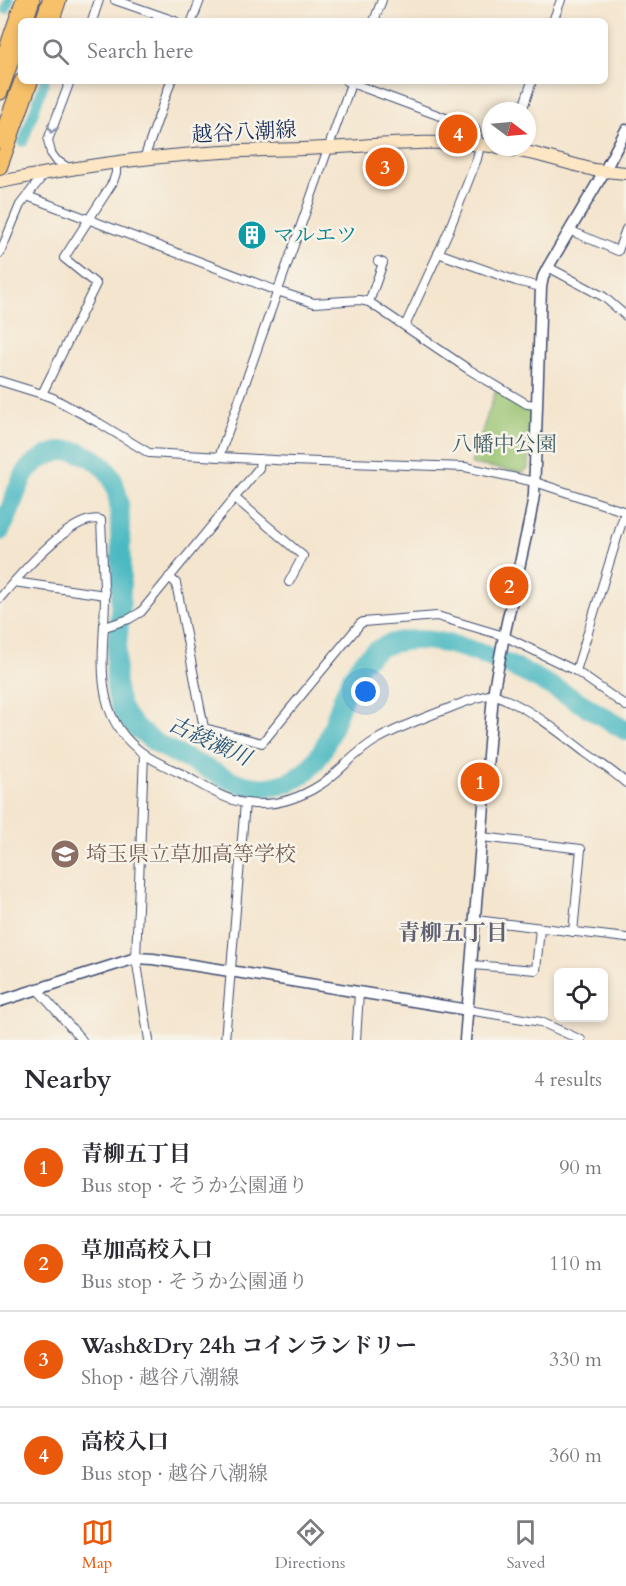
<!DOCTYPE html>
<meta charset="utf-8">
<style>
:root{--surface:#fff;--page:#f2f2f3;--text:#2b2b33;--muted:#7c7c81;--line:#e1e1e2;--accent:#ea580c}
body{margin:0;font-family:Cardo,"Noto Serif JP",serif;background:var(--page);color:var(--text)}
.controls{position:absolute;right:18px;bottom:18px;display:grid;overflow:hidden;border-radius:9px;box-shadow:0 3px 9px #0003}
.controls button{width:54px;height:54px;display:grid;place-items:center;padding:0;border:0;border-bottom:2px solid var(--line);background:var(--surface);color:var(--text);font:30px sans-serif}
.compass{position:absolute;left:482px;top:102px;width:54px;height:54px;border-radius:50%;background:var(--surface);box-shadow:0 3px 9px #0003;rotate:106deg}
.you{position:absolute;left:366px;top:692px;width:21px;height:21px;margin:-15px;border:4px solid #fff;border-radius:50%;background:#1a73e8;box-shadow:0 0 0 9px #1a73e833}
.badge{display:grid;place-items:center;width:39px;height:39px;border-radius:50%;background:var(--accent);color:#fff;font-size:20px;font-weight:700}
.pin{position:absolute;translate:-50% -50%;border:3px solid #fff;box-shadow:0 2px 6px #0006}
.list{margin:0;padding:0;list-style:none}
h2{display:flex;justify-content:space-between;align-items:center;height:78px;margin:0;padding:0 24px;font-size:26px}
h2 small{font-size:20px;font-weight:400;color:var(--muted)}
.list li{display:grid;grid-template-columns:39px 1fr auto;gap:18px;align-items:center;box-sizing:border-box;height:96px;padding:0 24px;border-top:2px solid var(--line)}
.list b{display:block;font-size:22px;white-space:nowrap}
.list p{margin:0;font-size:20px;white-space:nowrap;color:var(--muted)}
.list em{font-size:20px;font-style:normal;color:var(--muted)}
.icon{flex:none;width:33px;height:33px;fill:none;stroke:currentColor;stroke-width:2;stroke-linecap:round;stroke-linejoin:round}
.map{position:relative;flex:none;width:626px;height:1040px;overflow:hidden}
.search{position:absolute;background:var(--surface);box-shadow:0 3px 9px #0003;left:18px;right:18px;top:18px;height:66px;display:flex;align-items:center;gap:15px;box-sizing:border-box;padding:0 21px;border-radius:9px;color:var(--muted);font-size:22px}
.sheet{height:462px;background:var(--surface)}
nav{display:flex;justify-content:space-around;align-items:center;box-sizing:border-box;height:84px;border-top:2px solid var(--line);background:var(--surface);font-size:16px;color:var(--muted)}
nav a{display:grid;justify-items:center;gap:3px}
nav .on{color:var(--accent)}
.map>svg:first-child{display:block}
.green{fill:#98c370;stroke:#5a7967;stroke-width:1.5}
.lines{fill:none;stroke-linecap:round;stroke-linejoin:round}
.canal{stroke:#4bb9c2;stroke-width:10}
.river{stroke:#4bb9c2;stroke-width:20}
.minor-casing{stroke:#3c4a6f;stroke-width:10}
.tertiary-casing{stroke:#3c4a6f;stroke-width:13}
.secondary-casing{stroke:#3c4a6f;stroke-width:14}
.trunk-casing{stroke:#3c4a6f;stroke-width:16}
.motorway-casing{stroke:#3c4a6f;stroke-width:17}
.minor{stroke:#fff;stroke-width:8}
.tertiary{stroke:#fff;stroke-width:10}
.secondary{stroke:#fce6c4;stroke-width:12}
.trunk{stroke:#f7c06b;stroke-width:14}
.motorway{stroke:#f7c06b;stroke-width:15}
.oneway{stroke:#8d97ae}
.labels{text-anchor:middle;stroke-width:5;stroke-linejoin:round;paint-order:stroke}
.street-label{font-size:21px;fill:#1b2f5e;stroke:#f7f3e8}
.culture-label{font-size:21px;fill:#0d838f;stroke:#f7f3e8;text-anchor:start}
.park-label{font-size:21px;fill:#405b63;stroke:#f7f3e8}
.education-label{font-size:21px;fill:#785e54;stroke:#f7f3e8;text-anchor:start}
.water-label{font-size:22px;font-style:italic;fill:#29587c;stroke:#f7f3e8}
.neighbourhood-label{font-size:22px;font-weight:bold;fill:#606073;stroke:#f7f3e8}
</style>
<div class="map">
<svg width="626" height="1040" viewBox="0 0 626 1040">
<rect width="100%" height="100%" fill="#f7f3e8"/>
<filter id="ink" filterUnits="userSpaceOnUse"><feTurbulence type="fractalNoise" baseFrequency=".0167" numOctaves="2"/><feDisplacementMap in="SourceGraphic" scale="12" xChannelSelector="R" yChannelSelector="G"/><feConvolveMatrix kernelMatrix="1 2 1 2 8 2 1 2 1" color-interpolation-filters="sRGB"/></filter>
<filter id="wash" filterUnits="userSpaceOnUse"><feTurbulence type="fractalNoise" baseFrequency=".008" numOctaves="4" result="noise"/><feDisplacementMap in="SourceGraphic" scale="24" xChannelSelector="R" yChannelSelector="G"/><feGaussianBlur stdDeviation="1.35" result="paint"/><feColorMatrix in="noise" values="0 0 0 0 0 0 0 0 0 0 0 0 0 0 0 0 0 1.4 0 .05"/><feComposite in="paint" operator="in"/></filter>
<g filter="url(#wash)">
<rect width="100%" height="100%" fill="#f4e5ce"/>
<polygon class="green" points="496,390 531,411 529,467 523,473 471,464"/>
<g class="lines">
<g class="canal">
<polyline points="6,9 9,0"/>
<polyline points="23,142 45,81"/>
</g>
<path class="river" d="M0,531C3,524 7,519 9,512C14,499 21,476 31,466C42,456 60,449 74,451C87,454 100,461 108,472C120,490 120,512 120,532C121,558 122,584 120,610C119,635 114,662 116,687C118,704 126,720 140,731C161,749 188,759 212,771C236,784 259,793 286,783C346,761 328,675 380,648C444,614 572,697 626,731"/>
</g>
</g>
<g filter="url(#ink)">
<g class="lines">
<g class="minor-casing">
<g id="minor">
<polyline points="115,0 175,21"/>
<polyline points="92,21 99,0"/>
<polyline points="192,21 200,0"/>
<polyline points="374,21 382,0"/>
<polyline points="553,21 561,0"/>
<polyline points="346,81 475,129 480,145 477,159 449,230 405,326"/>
<polyline points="522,111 532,81"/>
<polyline points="144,159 171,81"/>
<polyline points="70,169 56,160 51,153 48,140 70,81"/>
<polyline points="27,196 277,291 314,303 360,300 369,302 468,369 527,404 537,405"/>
<polyline points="569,230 618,251 626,229"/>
<polyline points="0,253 20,205 45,173"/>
<polyline points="438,253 516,281 541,287"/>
<polyline points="548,267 604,297 626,316"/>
<polyline points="369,302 383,263 378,261"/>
<polyline points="0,381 42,394 53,398 99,423 149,453 292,461 465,467 535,482 626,512"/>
<polyline points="42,394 96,284 64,258 113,182 116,173 116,162"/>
<polyline points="219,457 352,81"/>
<polyline points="235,498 303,556 289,582"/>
<polyline points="169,577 176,583 204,728 262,743 360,624 363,622 437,616 504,636 576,671 626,706"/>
<polyline points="14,582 105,595"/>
<path d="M0,598C18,577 72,512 101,520L104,587L105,595C105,653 88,715 144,754C155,762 168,767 180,773C201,784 223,800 246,803C272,807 298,799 320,785C340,772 355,752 376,740C399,727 423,718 447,709C457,705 486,693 495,695C499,695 503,699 507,700C536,713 561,734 586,753C600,763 614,772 626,783"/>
<polyline points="105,627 129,619 141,612 259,468 260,459"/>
<polyline points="576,671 625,512"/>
<polyline points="144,754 136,958 149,1040"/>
<polyline points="482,837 581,849 573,932"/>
<polyline points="476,920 626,938"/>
<polyline points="472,965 536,970 540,928"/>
<polyline points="37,989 82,1040"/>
<polyline points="468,1010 541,1022 581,1040"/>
<polyline points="225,1040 245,803"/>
<polyline points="356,1040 359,993"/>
</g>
</g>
<g class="tertiary-casing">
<g id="tertiary">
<polyline points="0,1001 136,958 153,959 230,971 468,1010"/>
<polyline points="465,1040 493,694 504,636 530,518 534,495 541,287 543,277 548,267 604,172 626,130"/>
</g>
</g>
<g class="secondary-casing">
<g id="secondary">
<polyline points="498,147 535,154 594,170 626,173"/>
<path d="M0,182C64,169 129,159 194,154C238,150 283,150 327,148C381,145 436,139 491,146"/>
</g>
</g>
<g class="trunk-casing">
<g id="trunk">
<polyline points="52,21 59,0"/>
<polyline points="0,67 23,0"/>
<polyline points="0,167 31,81"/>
</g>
</g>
<g class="motorway-casing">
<g id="motorway">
<polyline points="25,21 32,0"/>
<polyline points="43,21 50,0"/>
<polyline points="0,92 21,32"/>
<polyline points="0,141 22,81"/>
</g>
</g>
<use href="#minor" class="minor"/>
<use href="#tertiary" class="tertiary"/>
<use href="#secondary" class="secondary"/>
<use href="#trunk" class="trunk"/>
<use href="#motorway" class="motorway"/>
</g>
<defs><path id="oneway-chevron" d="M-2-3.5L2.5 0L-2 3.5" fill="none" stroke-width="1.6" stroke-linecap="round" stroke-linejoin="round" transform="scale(1.5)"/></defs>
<use class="oneway" href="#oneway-chevron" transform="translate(52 129) rotate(109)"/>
</g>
<defs>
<g id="building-disc" transform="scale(1.5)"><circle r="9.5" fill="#0f9aa8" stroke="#f7f3e8"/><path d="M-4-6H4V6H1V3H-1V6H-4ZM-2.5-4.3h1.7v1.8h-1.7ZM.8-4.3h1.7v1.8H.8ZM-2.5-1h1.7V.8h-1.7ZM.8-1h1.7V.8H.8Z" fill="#fff"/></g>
<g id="school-disc" transform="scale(1.5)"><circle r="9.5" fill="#8d6e63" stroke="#f7f3e8"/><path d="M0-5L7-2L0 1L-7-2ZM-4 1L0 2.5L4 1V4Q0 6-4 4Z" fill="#fff"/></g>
</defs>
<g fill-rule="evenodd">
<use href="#building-disc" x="252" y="235"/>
<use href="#school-disc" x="65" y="854"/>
</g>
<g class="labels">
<g class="street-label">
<text transform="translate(244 132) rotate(-3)" y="7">越谷八潮線</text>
</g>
<g class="culture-label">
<text x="273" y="242">マルエツ</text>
</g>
<g class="park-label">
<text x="504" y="451">八幡中公園</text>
</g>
<g class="education-label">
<text x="86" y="861">埼玉県立草加高等学校</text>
</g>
<g class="water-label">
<text transform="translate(210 740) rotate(25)" y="8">古綾瀬川</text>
</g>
<g class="neighbourhood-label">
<text x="453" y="940">青柳五丁目</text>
</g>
</g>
</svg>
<div class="controls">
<button><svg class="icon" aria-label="locate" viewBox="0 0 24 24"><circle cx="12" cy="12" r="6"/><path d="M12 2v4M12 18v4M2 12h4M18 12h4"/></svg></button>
</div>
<svg class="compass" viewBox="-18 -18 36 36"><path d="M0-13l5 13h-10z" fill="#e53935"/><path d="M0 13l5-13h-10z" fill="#7c7c81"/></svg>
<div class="you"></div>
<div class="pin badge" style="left:480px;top:782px">1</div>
<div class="pin badge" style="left:509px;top:586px">2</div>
<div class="pin badge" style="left:385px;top:167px">3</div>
<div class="pin badge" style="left:458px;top:134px">4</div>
<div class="search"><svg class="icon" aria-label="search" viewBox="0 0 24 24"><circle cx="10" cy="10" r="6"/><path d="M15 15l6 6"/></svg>Search here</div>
</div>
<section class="sheet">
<h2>Nearby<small>4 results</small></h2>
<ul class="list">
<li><span class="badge">1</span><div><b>青柳五丁目</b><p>Bus stop · そうか公園通り</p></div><em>90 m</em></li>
<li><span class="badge">2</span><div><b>草加高校入口</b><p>Bus stop · そうか公園通り</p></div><em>110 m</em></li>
<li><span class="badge">3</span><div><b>Wash&amp;Dry 24h コインランドリー</b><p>Shop · 越谷八潮線</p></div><em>330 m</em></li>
<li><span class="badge">4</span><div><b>高校入口</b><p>Bus stop · 越谷八潮線</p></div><em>360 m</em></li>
</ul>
</section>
<nav>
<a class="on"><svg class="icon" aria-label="map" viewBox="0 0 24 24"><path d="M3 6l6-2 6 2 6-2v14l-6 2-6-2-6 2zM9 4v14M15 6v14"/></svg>Map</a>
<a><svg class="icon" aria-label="directions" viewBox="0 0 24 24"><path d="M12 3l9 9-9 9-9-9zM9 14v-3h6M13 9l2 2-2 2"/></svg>Directions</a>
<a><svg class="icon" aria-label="saved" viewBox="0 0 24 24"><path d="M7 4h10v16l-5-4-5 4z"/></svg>Saved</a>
</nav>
